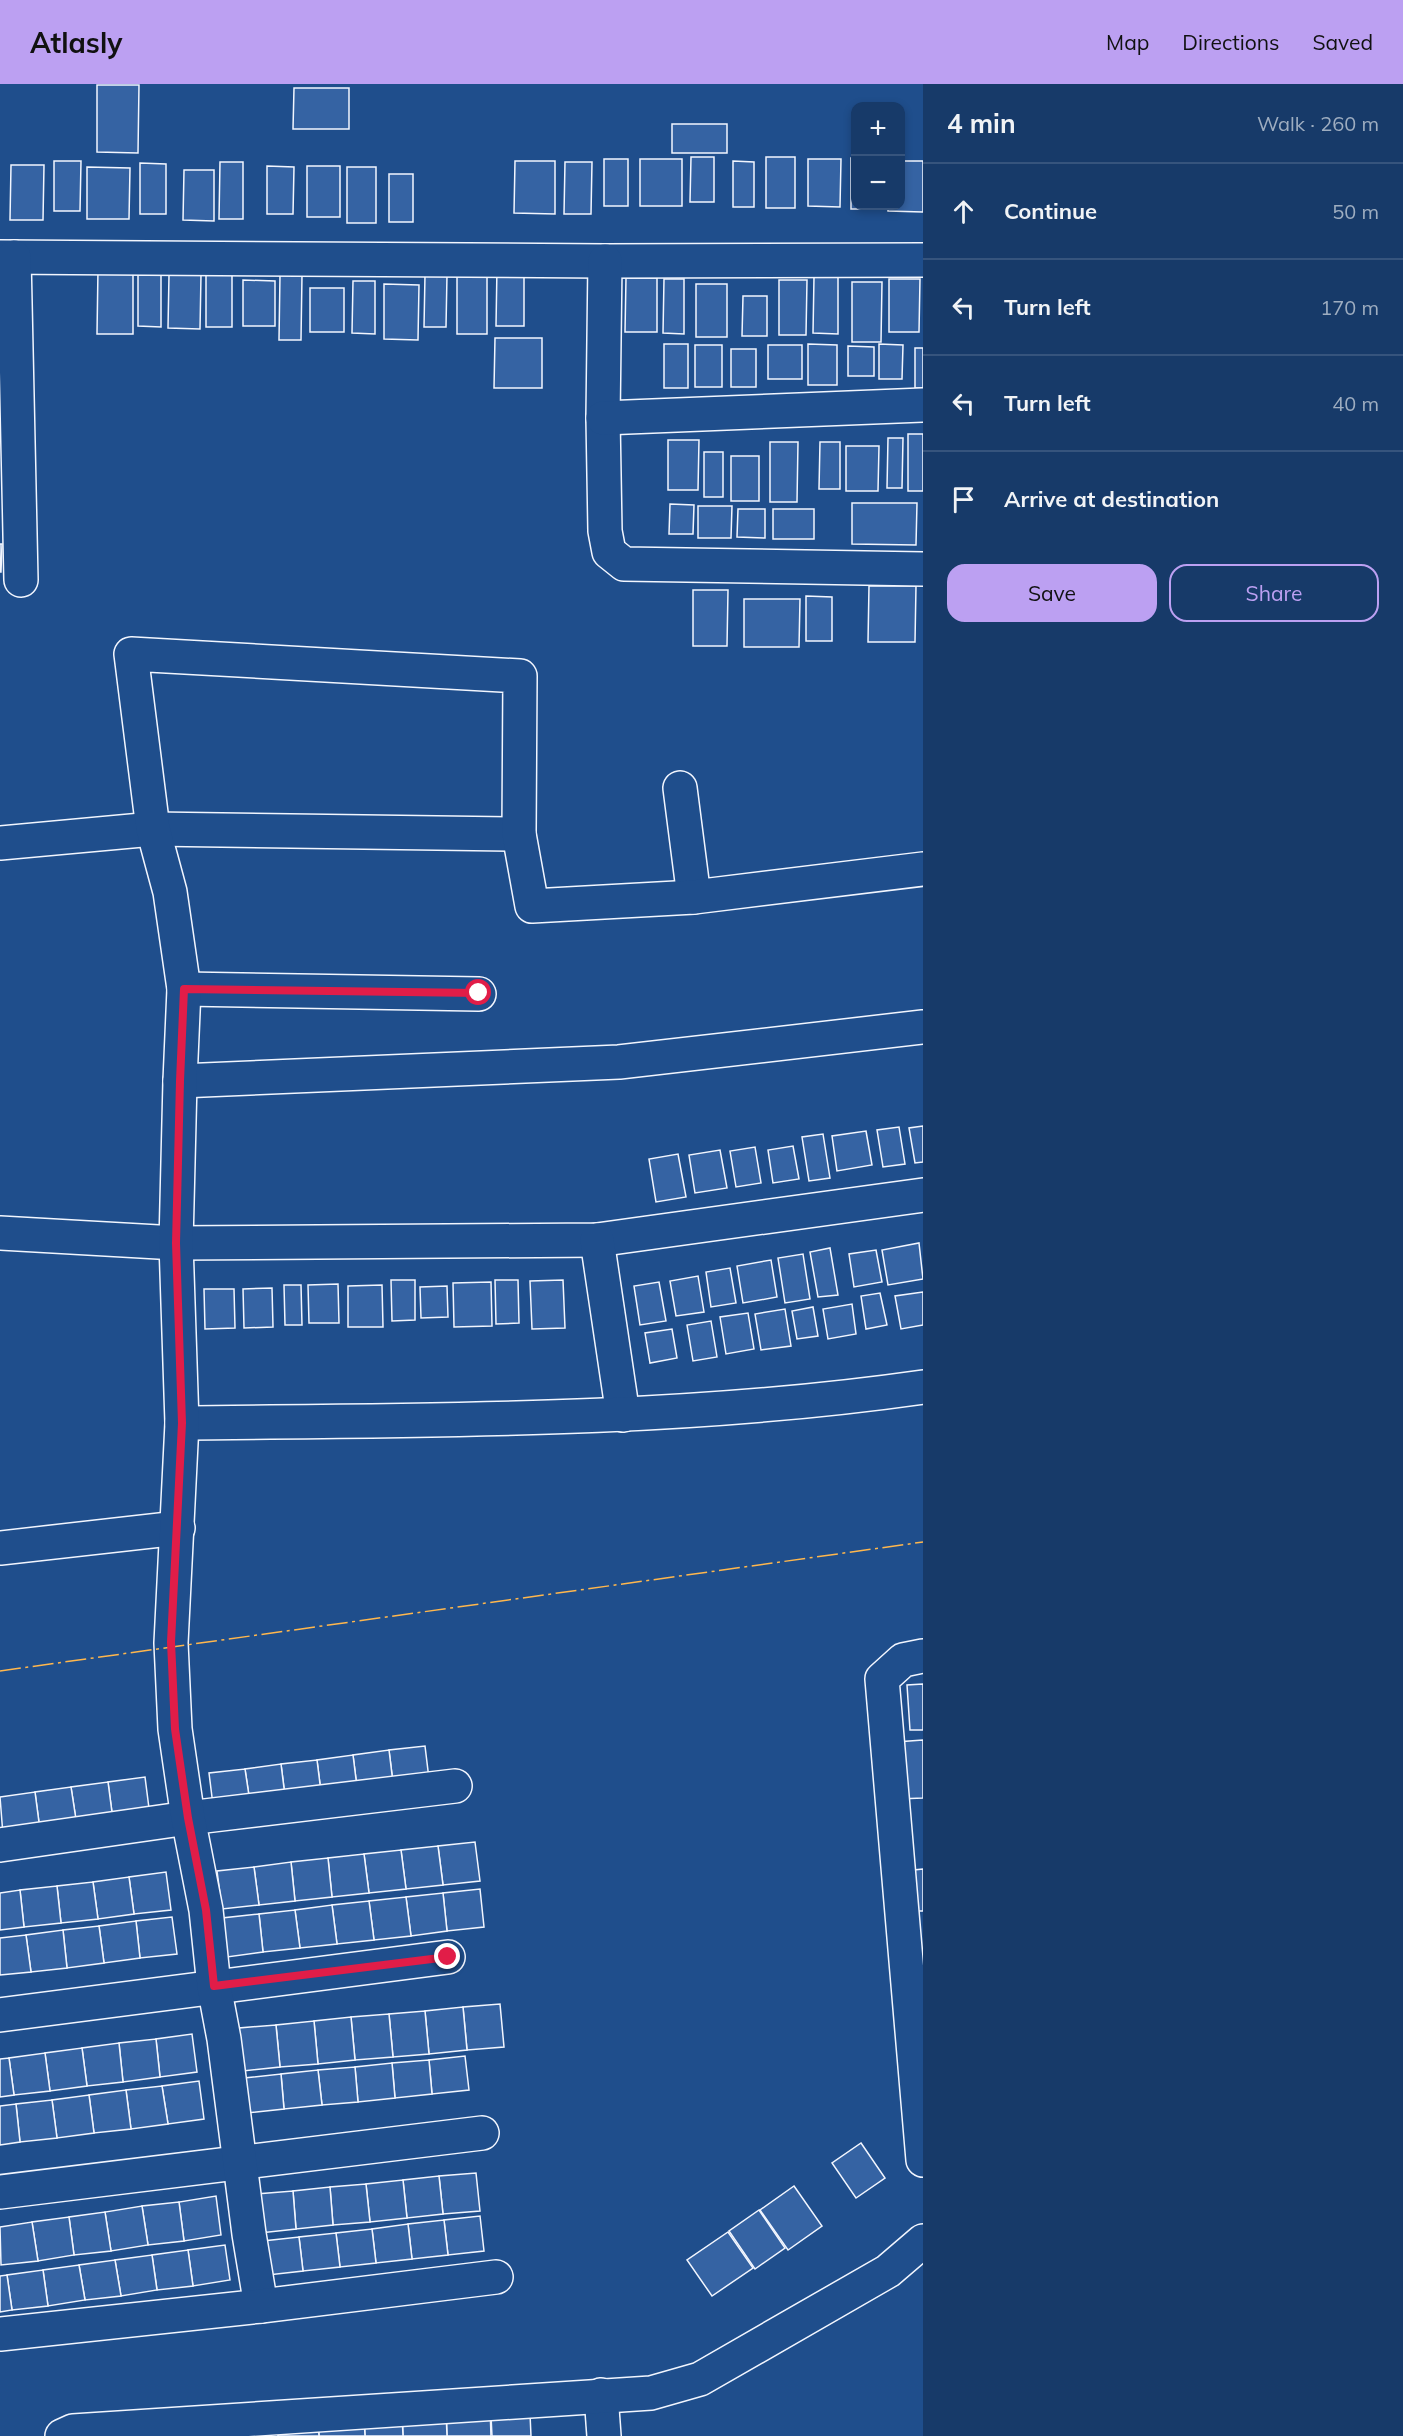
<!DOCTYPE html>
<meta charset="utf-8">
<style>
:root{--surface:#173a69;--page:#20416f;--text:#f1f3f6;--muted:#9eadc0;--line:#36547d;--accent:#bca0f2}
body{margin:0;font-family:Mulish,sans-serif;background:var(--page);color:var(--text)}
.controls{position:absolute;right:18px;top:18px;display:grid;overflow:hidden;border-radius:12px;box-shadow:0 3px 9px #0003}
.controls button{width:54px;height:54px;display:grid;place-items:center;padding:0;border:0;border-bottom:2px solid var(--line);background:var(--surface);color:var(--text);font:30px sans-serif}
.stop{position:absolute;width:18px;height:18px;margin:-14px;border:4px solid #e11d48;border-radius:50%;background:#fff}
.stop.end{background:#e11d48;border-color:#fff;box-shadow:0 2px 6px #0008}
.list{margin:0;padding:0;list-style:none}
h2{display:flex;justify-content:space-between;align-items:center;height:78px;margin:0;padding:0 24px;font-size:26px}
h2 small{font-size:20px;font-weight:400;color:var(--muted)}
.list li{display:grid;grid-template-columns:39px 1fr auto;gap:18px;align-items:center;box-sizing:border-box;height:96px;padding:0 24px;border-top:2px solid var(--line)}
.list b{display:block;font-size:22px;white-space:nowrap}
.list em{font-size:20px;font-style:normal;color:var(--muted)}
.actions{display:flex;gap:12px;padding:18px 24px}
.actions a{flex:1;padding:14px 0;border:2px solid var(--accent);border-radius:18px;text-align:center;font-size:21px;color:var(--accent)}
.actions .main{background:var(--accent);color:#111}
.icon{flex:none;width:33px;height:33px;fill:none;stroke:currentColor;stroke-width:2;stroke-linecap:round;stroke-linejoin:round}
.map{position:relative;flex:none;width:923px;height:2352px;overflow:hidden}
header{display:flex;align-items:center;gap:36px;box-sizing:border-box;height:84px;padding:0 30px;background:var(--accent);color:#111}
header strong{font-size:28px}
nav{display:flex;gap:33px;margin-inline-start:auto;font-size:21px}
main{display:flex}
aside{flex:1;background:var(--surface)}
.map>svg:first-child{display:block}
.building{fill:#3563a3;stroke:#f2f6ff;stroke-width:1.5}
.lines{fill:none;stroke-linecap:round;stroke-linejoin:round}
.minor-casing{stroke:#f2f6ff;stroke-width:36}
.minor{stroke:#1f4e8c;stroke-width:33}
.power{stroke:#ffb74d;stroke-width:1.5;stroke-dasharray:21 4.5 3 4.5;stroke-linecap:butt}
.route{stroke:#e11d48;stroke-width:8}
</style>
<header>
<strong>Atlasly</strong>
<nav><a>Map</a><a>Directions</a><a>Saved</a></nav>
</header>
<main>
<div class="map">
<svg width="923" height="2352" viewBox="0 0 923 2352">
<rect width="100%" height="100%" fill="#1f4e8c"/>
<g class="building">
<polygon points="97,1 139,1 138,69 97,68"/>
<polygon points="294,4 349,4 349,45 293,45"/>
<rect x="672" y="40" width="55" height="29"/>
<polygon points="691,73 714,73 714,118 690,118"/>
<rect x="766" y="73" width="29" height="51"/>
<polygon points="851,74 856,74 856,122 873,122 873,125 851,125"/>
<rect x="604" y="75" width="24" height="47"/>
<rect x="640" y="75" width="42" height="47"/>
<polygon points="808,75 841,75 840,123 808,122"/>
<polygon points="54,77 81,77 80,127 54,127"/>
<polygon points="515,77 555,77 555,130 514,129"/>
<polygon points="733,77 754,78 754,123 733,123"/>
<polygon points="900,77 923,77 923,128 888,127 888,122 900,122"/>
<polygon points="220,78 243,78 243,135 219,135"/>
<polygon points="565,78 592,78 591,130 564,130"/>
<polygon points="140,79 166,80 166,130 140,130"/>
<polygon points="11,81 44,81 43,136 10,136"/>
<polygon points="267,82 294,83 293,130 267,130"/>
<rect x="307" y="82" width="33" height="51"/>
<polygon points="87,83 130,84 129,135 87,135"/>
<rect x="347" y="83" width="29" height="56"/>
<polygon points="184,86 214,86 214,137 183,136"/>
<rect x="389" y="90" width="24" height="48"/>
<polygon points="497,183 524,183 524,242 496,242"/>
<polygon points="98,185 133,185 133,250 97,250"/>
<rect x="206" y="189" width="26" height="54"/>
<polygon points="138,191 161,191 161,243 138,242"/>
<polygon points="169,191 201,191 200,245 168,244"/>
<polygon points="280,191 302,191 301,256 279,256"/>
<polygon points="425,191 447,191 446,243 424,243"/>
<polygon points="457,192 487,193 487,250 457,250"/>
<polygon points="814,193 838,193 838,250 813,249"/>
<polygon points="626,194 657,194 657,248 625,248"/>
<polygon points="664,195 684,195 684,250 663,249"/>
<polygon points="889,195 920,195 919,248 889,248"/>
<polygon points="243,196 275,197 275,242 243,242"/>
<polygon points="779,196 807,196 806,251 779,251"/>
<polygon points="353,197 375,197 375,250 352,249"/>
<polygon points="852,198 882,198 881,258 852,258"/>
<polygon points="384,200 419,201 418,256 384,255"/>
<rect x="696" y="200" width="31" height="53"/>
<rect x="310" y="204" width="34" height="44"/>
<polygon points="743,212 767,212 767,252 742,252"/>
<polygon points="495,254 542,254 542,304 494,304"/>
<rect x="664" y="260" width="24" height="44"/>
<polygon points="808,260 837,261 837,301 808,301"/>
<polygon points="879,260 903,261 902,295 879,295"/>
<rect x="695" y="261" width="27" height="42"/>
<rect x="768" y="261" width="34" height="34"/>
<polygon points="848,262 874,263 874,292 848,292"/>
<rect x="915" y="264" width="8" height="40"/>
<rect x="731" y="265" width="25" height="38"/>
<rect x="908" y="350" width="15" height="57"/>
<polygon points="888,354 903,354 902,404 887,404"/>
<polygon points="668,356 699,356 698,406 668,406"/>
<polygon points="770,358 798,358 797,418 770,418"/>
<polygon points="820,358 840,358 840,405 819,405"/>
<polygon points="846,362 879,362 878,407 846,407"/>
<rect x="704" y="368" width="19" height="45"/>
<rect x="731" y="372" width="28" height="45"/>
<polygon points="852,419 917,419 916,461 852,460"/>
<polygon points="670,420 694,421 693,450 669,450"/>
<polygon points="698,422 732,422 731,454 698,454"/>
<polygon points="738,425 765,425 765,454 737,453"/>
<rect x="773" y="425" width="41" height="30"/>
<polygon points="0,460 2,460 1,488 0,488"/>
<polygon points="869,502 916,502 915,558 868,558"/>
<polygon points="693,506 728,506 727,562 693,562"/>
<polygon points="806,512 832,513 832,557 806,557"/>
<polygon points="744,515 800,515 799,563 744,563"/>
<polygon points="923,1042 923,1078 915,1079 909,1044"/>
<polygon points="899,1043 905,1080 883,1083 877,1046"/>
<polygon points="866,1047 872,1081 837,1087 832,1052"/>
<polygon points="823,1050 830,1094 809,1097 802,1053"/>
<polygon points="793,1062 799,1095 773,1099 768,1066"/>
<polygon points="755,1063 761,1099 736,1103 730,1067"/>
<polygon points="720,1066 727,1104 695,1109 689,1071"/>
<polygon points="678,1070 686,1113 656,1118 649,1075"/>
<polygon points="919,1159 923,1195 888,1201 882,1166"/>
<polygon points="830,1164 838,1211 818,1213 810,1168"/>
<polygon points="876,1166 882,1198 854,1203 849,1170"/>
<polygon points="803,1170 810,1215 785,1219 778,1174"/>
<polygon points="771,1176 777,1213 743,1219 737,1182"/>
<polygon points="730,1184 736,1219 711,1223 706,1188"/>
<polygon points="698,1192 704,1228 676,1232 670,1197"/>
<polygon points="391,1196 415,1196 415,1236 392,1237"/>
<polygon points="495,1196 518,1196 519,1239 496,1240"/>
<polygon points="563,1196 565,1244 532,1245 530,1197"/>
<polygon points="491,1198 492,1242 454,1243 453,1199"/>
<polygon points="659,1198 666,1237 640,1241 634,1202"/>
<polygon points="338,1200 339,1239 309,1239 308,1201"/>
<polygon points="284,1201 301,1201 302,1241 285,1241"/>
<polygon points="382,1201 383,1243 348,1243 348,1202"/>
<polygon points="447,1202 448,1233 421,1234 420,1203"/>
<polygon points="272,1204 273,1243 244,1244 243,1205"/>
<polygon points="204,1205 234,1205 235,1244 205,1245"/>
<polygon points="923,1208 923,1241 901,1245 895,1212"/>
<polygon points="880,1209 887,1241 866,1245 861,1212"/>
<polygon points="852,1220 856,1250 828,1255 823,1225"/>
<polygon points="813,1223 818,1252 797,1255 792,1227"/>
<polygon points="785,1225 791,1262 761,1266 755,1230"/>
<polygon points="748,1229 754,1265 726,1270 720,1233"/>
<polygon points="711,1237 717,1273 693,1277 687,1241"/>
<polygon points="672,1245 677,1274 650,1279 645,1249"/>
<polygon points="923,1600 923,1646 910,1646 907,1601"/>
<polygon points="923,1656 923,1714 899,1715 896,1658"/>
<polygon points="425,1662 430,1703 394,1707 389,1666"/>
<polygon points="389,1666 394,1707 358,1711 353,1671"/>
<polygon points="353,1671 358,1711 322,1716 317,1676"/>
<polygon points="317,1676 322,1716 286,1720 281,1680"/>
<polygon points="281,1680 286,1720 251,1725 245,1685"/>
<polygon points="245,1685 251,1725 214,1729 209,1689"/>
<polygon points="145,1693 150,1732 113,1736 108,1698"/>
<polygon points="108,1698 113,1736 77,1742 71,1703"/>
<polygon points="71,1703 77,1742 40,1746 35,1708"/>
<polygon points="35,1708 40,1746 3,1751 0,1713"/>
<polygon points="475,1758 480,1797 443,1801 438,1762"/>
<polygon points="438,1762 443,1801 406,1805 401,1766"/>
<polygon points="401,1766 406,1805 369,1809 364,1770"/>
<polygon points="364,1770 369,1809 332,1813 328,1774"/>
<polygon points="328,1774 332,1813 295,1817 291,1778"/>
<polygon points="291,1778 295,1817 259,1821 254,1783"/>
<polygon points="254,1783 259,1821 222,1825 217,1787"/>
<polygon points="923,1785 923,1827 916,1827 914,1786"/>
<polygon points="166,1788 171,1826 134,1830 129,1793"/>
<polygon points="129,1793 134,1830 98,1835 93,1798"/>
<polygon points="93,1798 98,1835 61,1839 57,1802"/>
<polygon points="57,1802 61,1839 24,1843 20,1806"/>
<polygon points="480,1805 484,1843 447,1847 443,1809"/>
<polygon points="20,1806 24,1843 0,1846 0,1809"/>
<polygon points="443,1809 447,1847 411,1852 406,1813"/>
<polygon points="406,1813 411,1852 374,1856 369,1817"/>
<polygon points="369,1817 374,1856 337,1860 332,1821"/>
<polygon points="332,1821 337,1860 300,1864 295,1826"/>
<polygon points="295,1826 300,1864 263,1868 259,1830"/>
<polygon points="259,1830 263,1868 227,1873 222,1834"/>
<polygon points="172,1833 177,1870 140,1874 136,1837"/>
<polygon points="136,1837 140,1874 104,1879 99,1842"/>
<polygon points="99,1842 104,1879 67,1884 63,1846"/>
<polygon points="63,1846 67,1884 31,1888 26,1851"/>
<polygon points="26,1851 31,1888 0,1891 0,1854"/>
<polygon points="500,1920 504,1963 467,1966 463,1923"/>
<polygon points="463,1923 467,1966 429,1970 425,1927"/>
<polygon points="425,1927 429,1970 393,1973 389,1930"/>
<polygon points="389,1930 393,1973 355,1976 351,1933"/>
<polygon points="351,1933 355,1976 318,1980 314,1937"/>
<polygon points="314,1937 318,1980 280,1983 276,1941"/>
<polygon points="276,1941 280,1983 243,1987 239,1944"/>
<polygon points="192,1950 197,1988 160,1993 156,1955"/>
<polygon points="156,1955 160,1993 123,1998 119,1959"/>
<polygon points="119,1959 123,1998 87,2002 82,1964"/>
<polygon points="82,1964 87,2002 50,2007 45,1969"/>
<polygon points="45,1969 50,2007 14,2011 9,1974"/>
<polygon points="465,1972 469,2006 432,2010 429,1976"/>
<polygon points="9,1974 14,2011 0,2013 0,1975"/>
<polygon points="429,1976 432,2010 395,2014 392,1979"/>
<polygon points="392,1979 395,2014 358,2018 355,1983"/>
<polygon points="355,1983 358,2018 322,2021 318,1986"/>
<polygon points="318,1986 322,2021 284,2025 281,1990"/>
<polygon points="281,1990 284,2025 247,2029 244,1994"/>
<polygon points="199,1997 204,2035 168,2040 162,2002"/>
<polygon points="162,2002 168,2040 131,2045 126,2006"/>
<polygon points="126,2006 131,2045 94,2049 89,2011"/>
<polygon points="89,2011 94,2049 57,2054 52,2016"/>
<polygon points="52,2016 57,2054 20,2058 16,2020"/>
<polygon points="16,2020 20,2058 0,2061 0,2022"/>
<polygon points="861,2059 885,2094 856,2114 832,2079"/>
<polygon points="476,2089 480,2127 443,2130 439,2092"/>
<polygon points="439,2092 443,2130 407,2134 403,2096"/>
<polygon points="403,2096 407,2134 370,2138 366,2100"/>
<polygon points="366,2100 370,2138 333,2141 330,2103"/>
<polygon points="794,2102 822,2142 788,2166 760,2126"/>
<polygon points="330,2103 333,2141 296,2145 293,2107"/>
<polygon points="293,2107 296,2145 260,2149 256,2110"/>
<polygon points="216,2112 221,2151 184,2157 179,2118"/>
<polygon points="179,2118 184,2157 148,2161 142,2122"/>
<polygon points="142,2122 148,2161 111,2167 105,2128"/>
<polygon points="759,2126 785,2164 755,2185 729,2147"/>
<polygon points="105,2128 111,2167 74,2171 69,2133"/>
<polygon points="480,2132 484,2167 448,2171 444,2136"/>
<polygon points="69,2133 74,2171 38,2177 32,2138"/>
<polygon points="444,2136 448,2171 412,2175 408,2140"/>
<polygon points="32,2138 38,2177 1,2181 0,2143"/>
<polygon points="408,2140 412,2175 376,2179 372,2145"/>
<polygon points="372,2145 376,2179 340,2183 336,2149"/>
<polygon points="728,2148 753,2184 712,2212 687,2176"/>
<polygon points="336,2149 340,2183 303,2187 299,2153"/>
<polygon points="299,2153 303,2187 268,2191 263,2157"/>
<polygon points="225,2161 230,2196 193,2202 188,2166"/>
<polygon points="188,2166 193,2202 157,2206 152,2171"/>
<polygon points="152,2171 157,2206 121,2212 115,2176"/>
<polygon points="115,2176 121,2212 85,2216 79,2181"/>
<polygon points="79,2181 85,2216 48,2222 43,2186"/>
<polygon points="43,2186 48,2222 12,2226 7,2191"/>
<polygon points="7,2191 12,2226 0,2228 0,2192"/>
<polygon points="490,2323 491,2352 447,2352 446,2325"/>
<polygon points="446,2326 447,2352 403,2352 402,2328"/>
<polygon points="402,2329 403,2352 365,2352 364,2331"/>
<polygon points="530,2330 531,2352 492,2352 491,2332"/>
<polygon points="364,2332 365,2352 319,2352 318,2334"/>
<polygon points="318,2337 319,2352 278,2352 277,2339"/>
</g>
<g class="lines">
<g class="minor-casing">
<g id="minor">
<polyline points="0,173 605,177 923,176"/>
<polyline points="14,173 21,496"/>
<polyline points="605,177 603,334 605,447 609,468 624,480 923,485"/>
<polyline points="603,334 923,321"/>
<polyline points="680,704 694,813"/>
<polyline points="0,759 153,745 519,750"/>
<polyline points="184,905 479,910"/>
<polyline points="180,997 619,978 923,943"/>
<polyline points="0,1149 176,1159 597,1156 923,1111"/>
<polyline points="597,1156 623,1331"/>
<path d="M182,1339C429,1336 678,1338 923,1303"/>
<polyline points="0,1464 178,1444"/>
<polyline points="923,1572 903,1576 882,1595 923,2076"/>
<polyline points="0,1761 188,1734 455,1702"/>
<polyline points="0,1931 448,1873"/>
<polyline points="0,2108 482,2049"/>
<polyline points="261,2222 249,2150 224,1955 214,1902 206,1826 188,1734 175,1645 171,1559 182,1339 176,1159 180,997 184,905 170,808 153,745 131,570 520,592 519,750 532,822 694,813 923,785"/>
<polyline points="0,2250 261,2222 496,2193"/>
<polyline points="601,2311 604,2352"/>
<polyline points="62,2352 73,2347 651,2309 700,2295 888,2187 923,2157"/>
</g>
</g>
<use href="#minor" class="minor"/>
<polyline class="power" points="0,1587 923,1458"/>
</g>
<g class="lines">
<polyline class="route" points="448,1873 214,1902 206,1826 188,1734 175,1645 171,1558 182,1339 176,1159 180,997 184,905 479,909"/>
</g>
</svg>
<div class="controls">
<button>+</button>
<button>−</button>
</div>
<div class="stop" style="left:479px;top:909px"></div>
<div class="stop end" style="left:448px;top:1873px"></div>
</div>
<aside>
<h2>4 min<small>Walk · 260 m</small></h2>
<ul class="list">
<li><svg class="icon" aria-label="ahead" viewBox="0 0 24 24"><path d="M12 20V5M6 11l6-6 6 6"/></svg><div><b>Continue</b></div><em>50 m</em></li>
<li><svg class="icon" aria-label="left" viewBox="0 0 24 24"><path d="M17 20v-9H6M10 6l-5 5 5 5"/></svg><div><b>Turn left</b></div><em>170 m</em></li>
<li><svg class="icon" aria-label="left" viewBox="0 0 24 24"><path d="M17 20v-9H6M10 6l-5 5 5 5"/></svg><div><b>Turn left</b></div><em>40 m</em></li>
<li><svg class="icon" aria-label="arrive" viewBox="0 0 24 24"><path d="M6 21V4h12l-3 4 3 4H6"/></svg><div><b>Arrive at destination</b></div></li>
</ul>
<div class="actions"><a class="main">Save</a><a>Share</a></div>
</aside>
</main>
